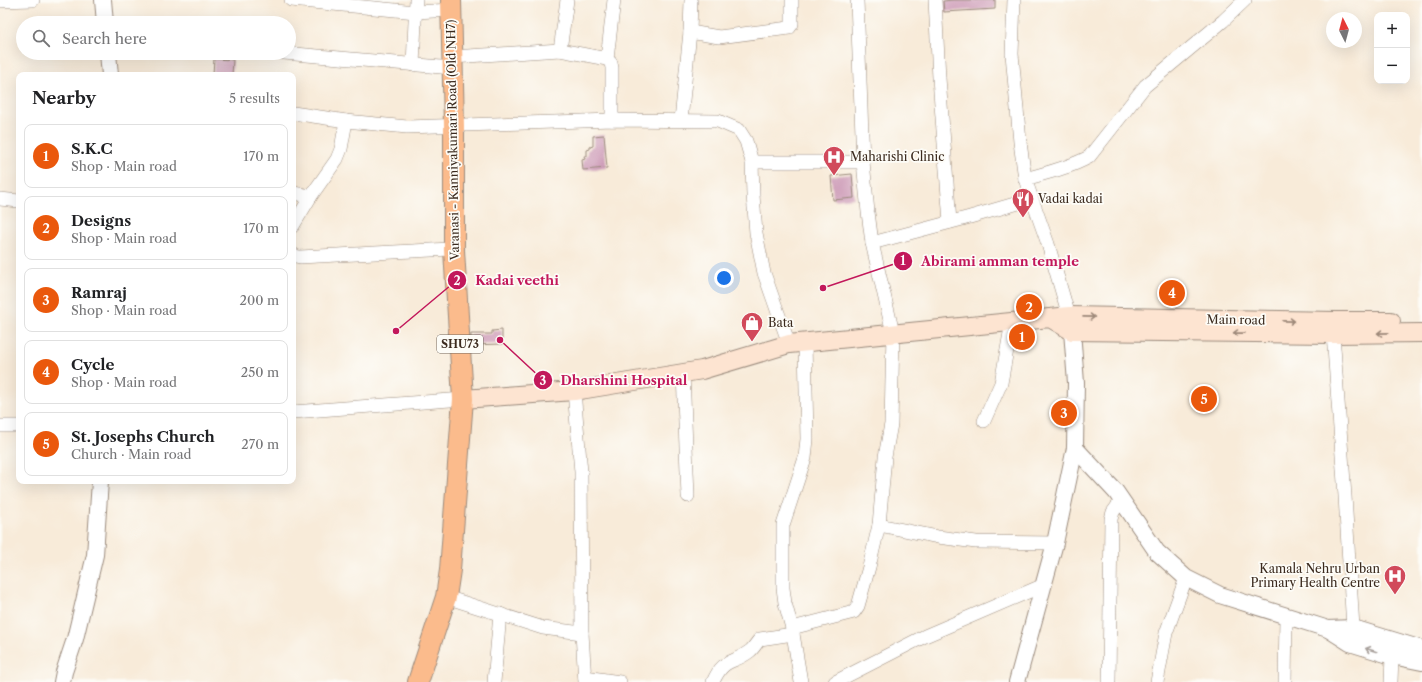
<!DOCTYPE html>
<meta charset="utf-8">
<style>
:root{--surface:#fff;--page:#f6f6f6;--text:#202124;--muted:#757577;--line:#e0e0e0;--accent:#ea580c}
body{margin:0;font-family:"Libre Caslon Text",serif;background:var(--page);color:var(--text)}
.controls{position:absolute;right:12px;top:12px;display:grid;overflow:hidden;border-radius:8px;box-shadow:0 4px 16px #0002}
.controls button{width:36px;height:36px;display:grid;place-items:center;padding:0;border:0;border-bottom:1px solid var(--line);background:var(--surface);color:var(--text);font:20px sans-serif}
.compass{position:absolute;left:1326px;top:12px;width:36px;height:36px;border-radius:50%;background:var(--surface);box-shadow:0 4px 16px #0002;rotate:354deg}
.you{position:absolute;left:724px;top:278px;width:14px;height:14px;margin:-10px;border:3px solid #fff;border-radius:50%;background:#1a73e8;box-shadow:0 0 0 6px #1a73e833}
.badge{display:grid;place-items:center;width:26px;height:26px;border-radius:50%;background:var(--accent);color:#fff;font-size:13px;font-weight:700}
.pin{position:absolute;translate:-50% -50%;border:2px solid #fff;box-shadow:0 1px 4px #0006}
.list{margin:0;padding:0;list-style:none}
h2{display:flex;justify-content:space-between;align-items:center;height:52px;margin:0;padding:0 16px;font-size:17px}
h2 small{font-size:13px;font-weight:400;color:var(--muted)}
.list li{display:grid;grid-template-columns:26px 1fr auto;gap:12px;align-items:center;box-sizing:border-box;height:64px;margin:0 8px 8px;padding:0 8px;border:1px solid var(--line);border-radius:8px}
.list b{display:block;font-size:15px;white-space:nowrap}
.list p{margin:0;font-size:13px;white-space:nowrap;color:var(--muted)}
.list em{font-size:13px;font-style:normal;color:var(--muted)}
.icon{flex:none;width:22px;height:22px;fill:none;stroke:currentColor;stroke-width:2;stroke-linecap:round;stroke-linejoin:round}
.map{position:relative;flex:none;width:1422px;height:682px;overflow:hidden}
.search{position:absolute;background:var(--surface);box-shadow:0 4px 16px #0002;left:16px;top:16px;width:280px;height:44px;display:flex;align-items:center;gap:10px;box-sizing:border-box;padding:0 14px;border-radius:22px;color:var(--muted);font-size:15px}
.panel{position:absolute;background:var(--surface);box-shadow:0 4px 16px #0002;left:16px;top:72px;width:280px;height:412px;border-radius:8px}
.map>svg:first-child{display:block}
.building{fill:#cf9fba}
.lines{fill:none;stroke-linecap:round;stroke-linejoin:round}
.minor-casing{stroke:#9a8a7c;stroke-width:14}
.tertiary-casing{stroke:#9a8a7c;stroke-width:18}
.secondary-casing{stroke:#9a8a7c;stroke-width:20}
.primary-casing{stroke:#9a8a7c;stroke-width:22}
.minor{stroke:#fff;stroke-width:13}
.tertiary{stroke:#fff;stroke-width:16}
.secondary{stroke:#fde4d1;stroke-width:18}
.primary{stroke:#fbbb8c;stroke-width:20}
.oneway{stroke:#9c8778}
.oneway2{stroke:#a79f9a}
.labels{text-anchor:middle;stroke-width:3.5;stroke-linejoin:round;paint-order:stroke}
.shield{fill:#fdfcf7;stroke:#75695f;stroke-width:1}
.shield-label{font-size:11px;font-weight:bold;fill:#3b2a1e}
.street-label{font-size:12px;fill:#3b2a1e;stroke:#fdfcf7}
.poi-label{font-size:12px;fill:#3b2a1e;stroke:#fdfcf7;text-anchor:start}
.leader{fill:none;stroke:#c2185b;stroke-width:1.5}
.callout-dot{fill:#c2185b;stroke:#fdfcf7;stroke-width:1.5}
.mark-label{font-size:12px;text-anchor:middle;font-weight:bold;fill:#fff}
.callout-label{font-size:13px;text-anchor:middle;font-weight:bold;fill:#c2185b;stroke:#fdfcf7;stroke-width:3.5;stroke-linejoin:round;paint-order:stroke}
</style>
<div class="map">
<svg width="1422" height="682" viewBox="0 0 1422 682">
<rect width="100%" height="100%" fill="#fdfcf7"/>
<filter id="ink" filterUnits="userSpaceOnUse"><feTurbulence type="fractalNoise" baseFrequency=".025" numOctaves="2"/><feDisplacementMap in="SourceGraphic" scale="8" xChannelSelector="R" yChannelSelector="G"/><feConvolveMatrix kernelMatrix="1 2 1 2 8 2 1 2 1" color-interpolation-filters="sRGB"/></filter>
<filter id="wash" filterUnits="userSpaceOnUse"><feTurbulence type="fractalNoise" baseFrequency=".012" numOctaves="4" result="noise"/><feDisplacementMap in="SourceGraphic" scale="16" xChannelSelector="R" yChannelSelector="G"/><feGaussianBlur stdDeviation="0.9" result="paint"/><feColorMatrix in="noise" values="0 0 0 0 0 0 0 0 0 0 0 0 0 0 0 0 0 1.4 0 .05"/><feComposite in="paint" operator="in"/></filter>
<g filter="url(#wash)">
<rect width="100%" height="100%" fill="#f8ebd9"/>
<g id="blocks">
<g class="building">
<polygon points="953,0 995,0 995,9 944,12 943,1"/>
<polygon points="214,59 233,60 232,75 213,74"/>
<polygon points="604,135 607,168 583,170 582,160 585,159 584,156 587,156 587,150 590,149 590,147 593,146 593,136"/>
<polygon points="852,174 854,198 833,200 831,176"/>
<polygon points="502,330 502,344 471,345 471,334 492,334 492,331"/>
</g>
</g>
</g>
<g filter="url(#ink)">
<use href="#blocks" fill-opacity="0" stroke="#9a8a7c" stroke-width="1"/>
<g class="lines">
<g class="minor-casing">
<g id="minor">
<polyline points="291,0 416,12 451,10"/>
<polyline points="857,0 863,162 868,212 872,243 893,333 891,424 885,457 879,525 938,537 976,542 1055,543"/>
<polyline points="935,0 939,78 950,222"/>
<polyline points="1014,0 1012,54 1020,142 1025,179 1048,244 1071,323"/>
<polyline points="0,1 33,0"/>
<polyline points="690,32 719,37 789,28 792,24 792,0"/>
<polyline points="560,50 567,0"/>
<polyline points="284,53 452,68"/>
<polyline points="452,57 560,50 607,59 611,63 612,68 612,120"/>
<polyline points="607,59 614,0"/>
<polyline points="413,65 416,0"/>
<polyline points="293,113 346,121 407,127 612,120 718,121 739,130 746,141 752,162 863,162"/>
<polyline points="681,120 690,32 691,0"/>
<polyline points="752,162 753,195 756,233 764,273 789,344"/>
<path d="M1025,179C1046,173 1069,168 1089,157L1145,86L1223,21L1245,0"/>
<polyline points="293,193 311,196"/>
<polyline points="0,199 19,201"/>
<polyline points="293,226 311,196 337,159 341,149 346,121"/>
<polyline points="872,243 970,217 1032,199"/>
<polyline points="293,254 295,256 300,257 450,249 454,250"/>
<polyline points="1335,325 1333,334 1345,496 1353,628"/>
<polyline points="683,373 688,496"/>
<polyline points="574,391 581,472 582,633 585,682"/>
<polyline points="293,412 463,399"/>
<polyline points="984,421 1001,383 1012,322"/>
<polyline points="0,426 19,426"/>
<polyline points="446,597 543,628 582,633"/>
<polyline points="792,628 854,612 858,606 869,567 879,525"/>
<polyline points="585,677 620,682"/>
<polyline points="494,682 500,614"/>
<path d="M713,682C724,657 732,665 750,651C754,648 756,643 760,639L793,634"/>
<polyline points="801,682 792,628 785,603 783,588 783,525 805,458 807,439 805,342"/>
<polyline points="835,682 925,636 1044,585"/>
<polyline points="1109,682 1111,519 1113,512 1121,501"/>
<polyline points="1157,682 1166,633 1186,578"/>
<polyline points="1285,682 1286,617"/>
<polyline points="1391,682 1392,656"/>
</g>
</g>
<g class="tertiary-casing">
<g id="tertiary">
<polyline points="103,0 105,23"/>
<polyline points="108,53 110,75"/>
<polyline points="1075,448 1116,492 1157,552 1186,578 1220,595 1328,629 1350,643 1392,656 1422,662"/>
<polyline points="1328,629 1353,628 1422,649"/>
<polyline points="62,682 64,672 75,639 95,555 100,481"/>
<polyline points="1017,682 1055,543 1075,448 1076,383 1072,331"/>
</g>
</g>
<g class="secondary-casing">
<g id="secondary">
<polyline points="1050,318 1070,316 1336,321 1391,321"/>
<polyline points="463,399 574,391 702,370 789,344 1050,318 1072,331 1333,334 1422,333"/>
</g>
</g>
<g class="primary-casing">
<polyline id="primary" points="418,682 446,597 450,570 463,399 454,250 454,126 451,0"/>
</g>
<use href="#minor" class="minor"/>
<use href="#tertiary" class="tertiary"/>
<use href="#secondary" class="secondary"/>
<use href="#primary" class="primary"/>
</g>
<defs><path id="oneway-shaft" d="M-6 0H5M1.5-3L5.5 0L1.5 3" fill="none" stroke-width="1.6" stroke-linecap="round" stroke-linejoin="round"/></defs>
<g class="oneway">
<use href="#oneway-shaft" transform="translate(1089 317) rotate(1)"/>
<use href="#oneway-shaft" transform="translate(1289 321) rotate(1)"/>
<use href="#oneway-shaft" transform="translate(1239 333) rotate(-179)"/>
<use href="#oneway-shaft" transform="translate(1383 333) rotate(179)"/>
</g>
<use class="oneway2" href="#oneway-shaft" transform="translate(1371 650) rotate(-163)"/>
</g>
<defs>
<g id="hospital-pin" transform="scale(1.15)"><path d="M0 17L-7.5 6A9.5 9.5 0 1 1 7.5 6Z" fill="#d1495b" stroke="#fdfcf7"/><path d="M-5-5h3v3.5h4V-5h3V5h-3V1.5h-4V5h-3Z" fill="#fff"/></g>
<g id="restaurant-pin" transform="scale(1.15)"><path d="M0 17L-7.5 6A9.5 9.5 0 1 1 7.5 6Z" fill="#d1495b" stroke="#fdfcf7"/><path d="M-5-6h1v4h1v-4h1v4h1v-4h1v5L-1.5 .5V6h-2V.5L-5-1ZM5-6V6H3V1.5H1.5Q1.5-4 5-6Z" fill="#fff"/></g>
<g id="shop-pin" transform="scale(1.15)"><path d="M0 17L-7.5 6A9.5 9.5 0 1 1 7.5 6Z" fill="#d1495b" stroke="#fdfcf7"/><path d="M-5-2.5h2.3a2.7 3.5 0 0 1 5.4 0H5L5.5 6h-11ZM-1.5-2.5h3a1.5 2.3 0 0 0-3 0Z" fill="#fff"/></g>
</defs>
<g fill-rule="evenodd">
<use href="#hospital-pin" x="834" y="157"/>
<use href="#restaurant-pin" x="1023" y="199"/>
<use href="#shop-pin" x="752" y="323"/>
<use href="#hospital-pin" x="1395" y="576"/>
</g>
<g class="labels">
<rect class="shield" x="437" y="335" width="46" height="18" rx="3"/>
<g class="shield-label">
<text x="460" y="348">SHU73</text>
</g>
<g class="street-label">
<text transform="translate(453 140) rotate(-91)" y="4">Varanasi - Kanniyakumari Road (Old NH7)</text>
<text transform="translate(1236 320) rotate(1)" y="4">Main road</text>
</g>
<g class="poi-label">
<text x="850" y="161">Maharishi Clinic</text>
<text x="1038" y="203">Vadai kadai</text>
<text x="768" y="327">Bata</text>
<text x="1380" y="573" text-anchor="end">Kamala Nehru Urban<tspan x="1380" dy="14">Primary Health Centre</tspan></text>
</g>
</g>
<path class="leader" d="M823 288L903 261M396 331L457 280M500 340L543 380"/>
<g class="callout-dot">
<circle cx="823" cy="288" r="4"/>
<circle cx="396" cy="331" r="4"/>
<circle cx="500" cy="340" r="4"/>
<circle cx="903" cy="261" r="10"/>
<circle cx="457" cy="280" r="10"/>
<circle cx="543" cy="380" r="10"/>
</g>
<g class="mark-label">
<text x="903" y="265">1</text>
<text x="457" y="285">2</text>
<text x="543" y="385">3</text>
</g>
<g class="callout-label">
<text x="1000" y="266">Abirami amman temple</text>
<text x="517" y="285">Kadai veethi</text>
<text x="624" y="385">Dharshini Hospital</text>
</g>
</svg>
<div class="controls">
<button>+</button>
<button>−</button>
</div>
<svg class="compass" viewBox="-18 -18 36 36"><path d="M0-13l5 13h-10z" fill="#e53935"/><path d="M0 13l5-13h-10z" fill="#757577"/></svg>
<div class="you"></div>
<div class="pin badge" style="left:1022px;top:337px">1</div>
<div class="pin badge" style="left:1029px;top:307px">2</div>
<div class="pin badge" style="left:1064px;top:413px">3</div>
<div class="pin badge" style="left:1172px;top:293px">4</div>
<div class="pin badge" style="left:1204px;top:399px">5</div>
<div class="search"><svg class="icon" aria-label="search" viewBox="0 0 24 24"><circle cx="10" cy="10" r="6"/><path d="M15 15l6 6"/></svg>Search here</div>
<section class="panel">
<h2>Nearby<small>5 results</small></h2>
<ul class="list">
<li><span class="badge">1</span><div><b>S.K.C</b><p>Shop · Main road</p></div><em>170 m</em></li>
<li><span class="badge">2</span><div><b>Designs</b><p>Shop · Main road</p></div><em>170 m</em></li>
<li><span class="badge">3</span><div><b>Ramraj</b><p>Shop · Main road</p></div><em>200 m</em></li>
<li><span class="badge">4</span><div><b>Cycle</b><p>Shop · Main road</p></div><em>250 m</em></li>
<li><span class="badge">5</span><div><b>St. Josephs Church</b><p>Church · Main road</p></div><em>270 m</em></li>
</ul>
</section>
</div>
